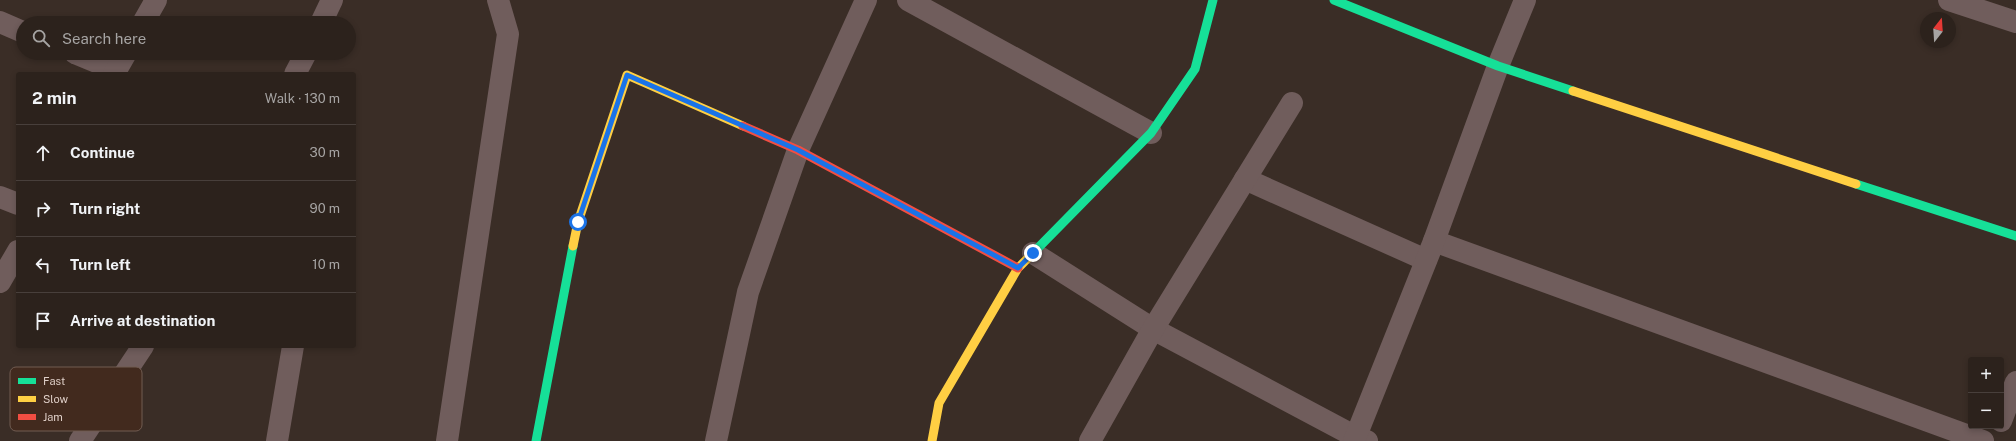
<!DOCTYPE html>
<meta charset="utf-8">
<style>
:root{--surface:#2c221c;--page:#342a25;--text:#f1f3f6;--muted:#a6a4a3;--line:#483f3b}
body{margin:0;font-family:"Public Sans",sans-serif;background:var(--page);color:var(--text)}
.controls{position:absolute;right:12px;bottom:12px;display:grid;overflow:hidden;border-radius:4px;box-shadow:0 2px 6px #0003}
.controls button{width:36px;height:36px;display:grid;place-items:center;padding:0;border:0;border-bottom:1px solid var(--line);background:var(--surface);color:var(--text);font:20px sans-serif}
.compass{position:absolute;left:1920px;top:12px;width:36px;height:36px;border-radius:50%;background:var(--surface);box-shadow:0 2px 6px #0003;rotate:17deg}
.stop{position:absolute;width:12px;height:12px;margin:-9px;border:3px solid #1a73e8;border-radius:50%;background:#fff}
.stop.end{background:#1a73e8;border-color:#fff;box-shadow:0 1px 4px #0008}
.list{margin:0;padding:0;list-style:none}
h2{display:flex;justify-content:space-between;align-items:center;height:52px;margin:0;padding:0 16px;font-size:17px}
h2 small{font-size:13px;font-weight:400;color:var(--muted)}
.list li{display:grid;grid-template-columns:26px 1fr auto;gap:12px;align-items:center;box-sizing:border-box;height:56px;padding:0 16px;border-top:1px solid var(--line)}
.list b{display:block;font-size:15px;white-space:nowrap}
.list em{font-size:13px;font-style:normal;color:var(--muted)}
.icon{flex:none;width:22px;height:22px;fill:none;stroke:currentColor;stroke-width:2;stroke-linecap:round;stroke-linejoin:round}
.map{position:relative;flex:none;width:2016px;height:441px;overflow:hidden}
.search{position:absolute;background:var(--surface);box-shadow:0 2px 6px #0003;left:16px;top:16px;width:340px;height:44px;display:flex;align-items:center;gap:10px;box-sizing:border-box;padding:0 14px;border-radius:22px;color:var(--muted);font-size:15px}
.panel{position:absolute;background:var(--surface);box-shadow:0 2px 6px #0003;left:16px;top:72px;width:340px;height:276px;border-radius:4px}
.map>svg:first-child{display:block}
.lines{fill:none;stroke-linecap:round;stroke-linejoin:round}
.street{stroke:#705d5c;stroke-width:22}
.fast{stroke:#16e098;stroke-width:9}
.slow{stroke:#ffcf43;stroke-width:9}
.jam{stroke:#f24e42;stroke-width:9}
.route{stroke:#1a73e8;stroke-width:5}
.key{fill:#422a1e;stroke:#715c51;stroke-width:1}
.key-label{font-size:11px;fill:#dfcfc8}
</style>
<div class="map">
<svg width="2016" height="441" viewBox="0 0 2016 441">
<rect width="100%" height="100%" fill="#3a2d26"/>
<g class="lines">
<g class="street">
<polyline points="908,0 1151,133"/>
<polyline points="1949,0 2016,22"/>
<polyline points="0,22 23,32"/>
<polyline points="143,23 156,0"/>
<polyline points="321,23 332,0"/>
<polyline points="75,53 116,70"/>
<polyline points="114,74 126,53"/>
<polyline points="295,74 306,53"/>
<polyline points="1245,179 1426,260"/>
<polyline points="0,197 18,204"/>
<polyline points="1434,241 1983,441"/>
<polyline points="1033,253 1153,329 1356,437 1367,441"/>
<polyline points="0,282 18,251"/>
<polyline points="2001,421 2016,382"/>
<polyline points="80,441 143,346"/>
<polyline points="277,441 293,346"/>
<polyline points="447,441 508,34 498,0"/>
<polyline points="716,441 748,292 798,150 866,0"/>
<polyline points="1090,441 1153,329 1292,103"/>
<polyline points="1354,441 1434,241 1498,66 1525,0"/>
</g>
<g class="fast">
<polyline points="1334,0 1498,66 1573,91"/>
<polyline points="1856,184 2016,236"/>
<polyline points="1035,251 1151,133 1195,69 1213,0"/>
<polyline points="536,441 573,246"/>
</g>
<g class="slow">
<polyline points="1573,91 1856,184"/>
<polyline points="573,246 578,222 627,75 743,126"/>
<polyline points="932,441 939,403 1018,268 1035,251"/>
</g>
<polyline class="jam" points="743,126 798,150 1018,268"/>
</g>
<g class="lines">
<polyline class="route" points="578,222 627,75 798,150 1018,268 1033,253"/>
</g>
<rect x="10" y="367" width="132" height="64" rx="6" class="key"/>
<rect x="18" y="378" width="18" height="6" fill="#16e098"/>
<rect x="18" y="396" width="18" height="6" fill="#ffcf43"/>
<rect x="18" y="414" width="18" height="6" fill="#f24e42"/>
<g class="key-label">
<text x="43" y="385">Fast</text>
<text x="43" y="403">Slow</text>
<text x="43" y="421">Jam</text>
</g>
</svg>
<div class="controls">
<button>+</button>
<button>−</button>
</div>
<svg class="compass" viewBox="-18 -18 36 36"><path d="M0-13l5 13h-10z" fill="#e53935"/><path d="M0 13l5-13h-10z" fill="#a6a4a3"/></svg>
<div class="stop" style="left:578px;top:222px"></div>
<div class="stop end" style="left:1033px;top:253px"></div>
<div class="search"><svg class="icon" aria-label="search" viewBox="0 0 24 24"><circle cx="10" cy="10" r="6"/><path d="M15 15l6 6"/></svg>Search here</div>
<section class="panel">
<h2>2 min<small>Walk · 130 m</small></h2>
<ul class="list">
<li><svg class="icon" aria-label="ahead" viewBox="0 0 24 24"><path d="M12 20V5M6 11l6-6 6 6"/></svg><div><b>Continue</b></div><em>30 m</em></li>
<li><svg class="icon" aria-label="right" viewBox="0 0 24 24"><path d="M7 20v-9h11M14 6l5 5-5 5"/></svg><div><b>Turn right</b></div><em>90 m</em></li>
<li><svg class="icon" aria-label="left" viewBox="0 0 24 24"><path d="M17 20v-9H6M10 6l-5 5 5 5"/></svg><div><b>Turn left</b></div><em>10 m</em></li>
<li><svg class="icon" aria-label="arrive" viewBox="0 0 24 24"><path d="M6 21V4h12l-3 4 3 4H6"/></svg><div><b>Arrive at destination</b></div></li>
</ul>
</section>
</div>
